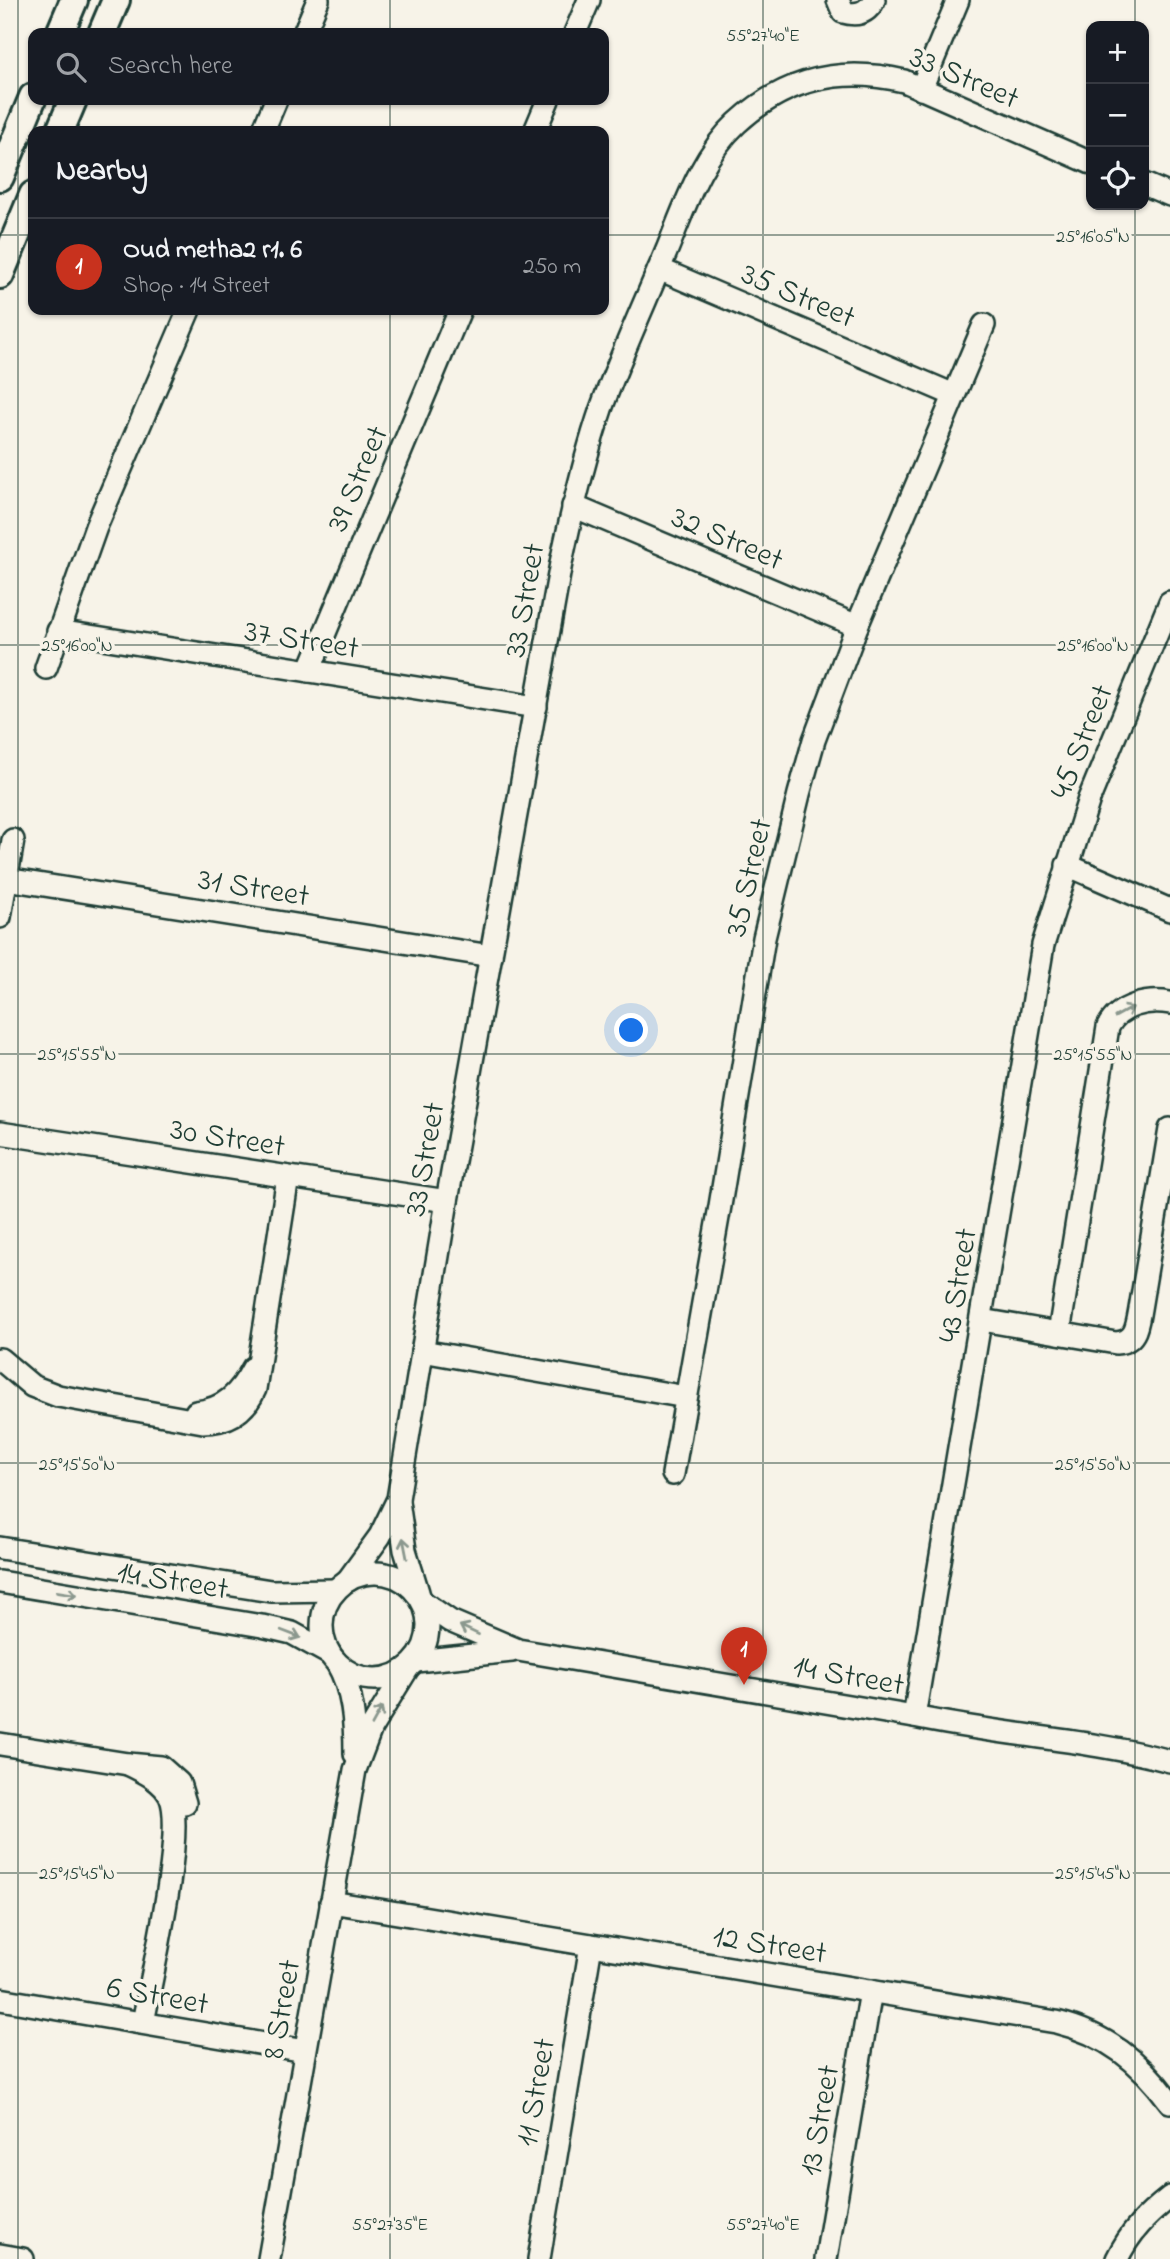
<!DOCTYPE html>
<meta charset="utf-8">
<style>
:root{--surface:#171b24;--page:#242831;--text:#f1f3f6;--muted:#9ea1a6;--line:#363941;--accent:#c8321e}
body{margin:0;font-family:"Indie Flower",sans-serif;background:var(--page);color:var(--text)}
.controls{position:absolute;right:21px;top:21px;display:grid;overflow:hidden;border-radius:14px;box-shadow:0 2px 5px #0004}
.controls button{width:63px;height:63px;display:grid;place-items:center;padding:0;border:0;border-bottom:2px solid var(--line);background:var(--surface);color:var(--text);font:35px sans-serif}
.you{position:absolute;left:632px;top:1031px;width:24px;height:24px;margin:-18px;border:5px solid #fff;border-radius:50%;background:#1a73e8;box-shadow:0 0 0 10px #1a73e833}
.badge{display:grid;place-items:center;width:46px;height:46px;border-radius:50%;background:var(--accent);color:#fff;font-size:23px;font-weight:700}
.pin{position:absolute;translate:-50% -58px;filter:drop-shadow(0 2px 4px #0008)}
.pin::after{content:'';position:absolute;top:37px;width:24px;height:21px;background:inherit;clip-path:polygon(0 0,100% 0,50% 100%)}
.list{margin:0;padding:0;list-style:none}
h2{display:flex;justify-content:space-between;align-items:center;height:91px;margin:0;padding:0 28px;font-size:30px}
h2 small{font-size:23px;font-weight:400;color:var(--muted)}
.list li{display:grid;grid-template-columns:46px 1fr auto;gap:21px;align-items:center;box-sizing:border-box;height:98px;padding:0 28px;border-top:2px solid var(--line)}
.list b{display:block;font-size:26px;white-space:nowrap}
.list p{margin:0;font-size:23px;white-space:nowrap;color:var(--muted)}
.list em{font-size:23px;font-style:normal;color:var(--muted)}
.icon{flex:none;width:38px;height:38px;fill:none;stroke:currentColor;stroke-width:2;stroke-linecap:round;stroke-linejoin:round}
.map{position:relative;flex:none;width:1170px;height:2259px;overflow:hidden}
.search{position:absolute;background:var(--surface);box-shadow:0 2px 5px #0004;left:28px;top:28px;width:581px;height:77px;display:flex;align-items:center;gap:18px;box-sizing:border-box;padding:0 24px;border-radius:14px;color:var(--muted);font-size:26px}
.panel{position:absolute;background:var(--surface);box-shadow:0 2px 5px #0004;left:28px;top:126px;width:581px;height:189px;border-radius:14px}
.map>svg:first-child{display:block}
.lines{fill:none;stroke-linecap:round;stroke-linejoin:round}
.minor-casing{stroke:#1f3d34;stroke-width:26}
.major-casing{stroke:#1f3d34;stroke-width:32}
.minor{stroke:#f7f3e8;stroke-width:21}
.major{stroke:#f7f3e8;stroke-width:26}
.oneway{stroke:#8b988e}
.ticks{fill:none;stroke:#1f3d34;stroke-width:2;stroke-opacity:0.45}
.labels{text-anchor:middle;stroke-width:7;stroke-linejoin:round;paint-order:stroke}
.street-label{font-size:32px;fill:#1f3d34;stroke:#f7f3e8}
.ticks-label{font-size:18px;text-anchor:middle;fill:#1f3d34;stroke:#f7f3e8;stroke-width:7;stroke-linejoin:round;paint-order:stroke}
</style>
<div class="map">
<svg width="1170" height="2259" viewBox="0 0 1170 2259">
<rect width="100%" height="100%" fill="#f7f3e8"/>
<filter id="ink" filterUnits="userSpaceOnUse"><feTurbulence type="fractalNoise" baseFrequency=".0143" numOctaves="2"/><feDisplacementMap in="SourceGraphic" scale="14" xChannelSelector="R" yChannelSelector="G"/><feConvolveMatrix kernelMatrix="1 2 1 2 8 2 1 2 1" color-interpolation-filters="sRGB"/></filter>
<g filter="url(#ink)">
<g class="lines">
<g class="minor-casing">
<g id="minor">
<path d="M838,0L843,12C857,16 867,13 874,0"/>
<polyline points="304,33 318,0"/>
<polyline points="575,33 589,0"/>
<polyline points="921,89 958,0"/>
<polyline points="263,131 276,100"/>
<polyline points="535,131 548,100"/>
<polyline points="1144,184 1170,195"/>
<polyline points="659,269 954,395"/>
<polyline points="573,506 857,626"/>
<polyline points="58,631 536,707"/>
<polyline points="46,668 96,527 189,310"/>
<polyline points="309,671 460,310"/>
<polyline points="1067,865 1170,910"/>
<polyline points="6,879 491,956"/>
<polyline points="0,917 13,840"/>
<polyline points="0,1133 447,1201"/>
<path d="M982,1320L1116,1343C1136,1342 1137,1326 1140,1309L1170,1129"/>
<path d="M1059,1333L1108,1027C1119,1005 1148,999 1170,1003"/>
<polyline points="422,1351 686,1397"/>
<path d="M0,1359L32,1386L58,1396L203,1422C228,1422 245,1412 255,1389L288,1177"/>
<path d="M196,1412C225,1409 240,1393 253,1368"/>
<polyline points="673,1474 720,1206 764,938 799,794 814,740 857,626 984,325"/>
<polyline points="398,1501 405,1550 418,1592"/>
<polyline points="0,1548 271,1591 336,1590"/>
<circle cx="375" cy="1626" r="53"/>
<path d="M348,1580L380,1536L398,1499L447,1201L561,563C572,511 584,459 601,409C620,357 643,307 664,257C684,210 699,158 737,123C786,78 841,66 904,81L1091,163"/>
<polyline points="0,1582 262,1626 292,1633 330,1654"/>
<path d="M424,1603L450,1621L518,1650L914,1717C999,1735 1087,1739 1170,1761"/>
<polyline points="416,1661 512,1651"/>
<path d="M337,1663C353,1691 355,1722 355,1754"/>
<polyline points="914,1717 1043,945 1089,799 1170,602"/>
<polyline points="0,1744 128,1764 161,1767 179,1783 185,1803"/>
<path d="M128,1764C143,1772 161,1779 170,1796C186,1830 151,1979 143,2023"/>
<path d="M331,1902L1056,2022C1106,2034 1140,2061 1170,2102"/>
<polyline points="0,1999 305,2051"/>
<polyline points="0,2255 23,2259"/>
<polyline points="269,2259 355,1770 371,1728 408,1668"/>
<polyline points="539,2259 591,1945"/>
<polyline points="826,2259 871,1991"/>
<path d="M1117,2259C1130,2232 1147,2215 1170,2197"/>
</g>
</g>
<g class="major-casing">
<g id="major">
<polyline points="60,33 74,0"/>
<polyline points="102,33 116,0"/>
<polyline points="60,131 73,100"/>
<polyline points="0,177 33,97"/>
<polyline points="0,275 33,195"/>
</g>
</g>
<use href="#minor" class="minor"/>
<use href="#major" class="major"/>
</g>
<defs><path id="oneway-shaft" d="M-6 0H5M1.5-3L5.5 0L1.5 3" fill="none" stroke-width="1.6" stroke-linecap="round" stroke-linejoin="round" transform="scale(1.75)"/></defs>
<g class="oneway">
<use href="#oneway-shaft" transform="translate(1124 1012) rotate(-29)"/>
<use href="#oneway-shaft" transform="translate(405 1548) rotate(-101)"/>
<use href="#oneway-shaft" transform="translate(67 1593) rotate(9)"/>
<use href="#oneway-shaft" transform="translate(469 1630) rotate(-154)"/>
<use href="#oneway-shaft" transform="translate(291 1634) rotate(21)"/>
<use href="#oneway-shaft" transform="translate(377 1716) rotate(-61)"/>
</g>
</g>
<path class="ticks" d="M18,0V2259M390,0V33M763,0V2259M1135,0V26M390,100V131M1135,205V2259M0,235H33M604,235H1170M390,310V2259M0,645H1170M0,1054H1170M0,1463H1170M0,1873H1170"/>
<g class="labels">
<g class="street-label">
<text transform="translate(965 76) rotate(23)" y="11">33 Street</text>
<text transform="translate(799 294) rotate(23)" y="11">35 Street</text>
<text transform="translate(356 478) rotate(-67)" y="11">39 Street</text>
<text transform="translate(728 537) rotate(23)" y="11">32 Street</text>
<text transform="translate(523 600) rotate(-80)" y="11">33 Street</text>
<text transform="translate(302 638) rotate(9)" y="11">37 Street</text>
<text transform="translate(1080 741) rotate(-68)" y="11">45 Street</text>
<text transform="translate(747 877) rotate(-77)" y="11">35 Street</text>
<text transform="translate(254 886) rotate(9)" y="11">31 Street</text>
<text transform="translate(228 1136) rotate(9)" y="11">30 Street</text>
<text transform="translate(423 1159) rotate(-80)" y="11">33 Street</text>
<text transform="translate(956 1285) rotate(-81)" y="11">43 Street</text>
<text transform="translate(173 1579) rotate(9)" y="11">14 Street</text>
<text transform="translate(849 1674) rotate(10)" y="11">14 Street</text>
<text transform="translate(770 1943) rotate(9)" y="11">12 Street</text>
<text transform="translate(158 1994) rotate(10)" y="11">6 Street</text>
<text transform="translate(280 2009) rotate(-80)" y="11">8 Street</text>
<text transform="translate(534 2092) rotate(-80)" y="11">11 Street</text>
<text transform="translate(818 2120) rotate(-80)" y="11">13 Street</text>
</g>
</g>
<g class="ticks-label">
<text x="763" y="41">55°27'40"E</text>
<text x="1093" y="242">25°16'05"N</text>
<text x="77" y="651">25°16'00"N</text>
<text x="1093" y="651">25°16'00"N</text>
<text x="77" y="1060">25°15'55"N</text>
<text x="1093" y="1060">25°15'55"N</text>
<text x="77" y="1470">25°15'50"N</text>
<text x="1093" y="1470">25°15'50"N</text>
<text x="77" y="1879">25°15'45"N</text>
<text x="1093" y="1879">25°15'45"N</text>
<text x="390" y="2230">55°27'35"E</text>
<text x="763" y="2230">55°27'40"E</text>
</g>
</svg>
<div class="controls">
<button>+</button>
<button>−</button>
<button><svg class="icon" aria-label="locate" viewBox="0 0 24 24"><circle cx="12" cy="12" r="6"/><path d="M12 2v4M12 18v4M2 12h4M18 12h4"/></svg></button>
</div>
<div class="you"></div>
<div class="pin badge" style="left:744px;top:1685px">1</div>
<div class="search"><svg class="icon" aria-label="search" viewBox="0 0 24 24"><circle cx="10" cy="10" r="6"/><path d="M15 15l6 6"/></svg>Search here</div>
<section class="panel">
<h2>Nearby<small></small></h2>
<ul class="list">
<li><span class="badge">1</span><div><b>Oud metha2 r1. 6</b><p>Shop · 14 Street</p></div><em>250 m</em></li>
</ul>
</section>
</div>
